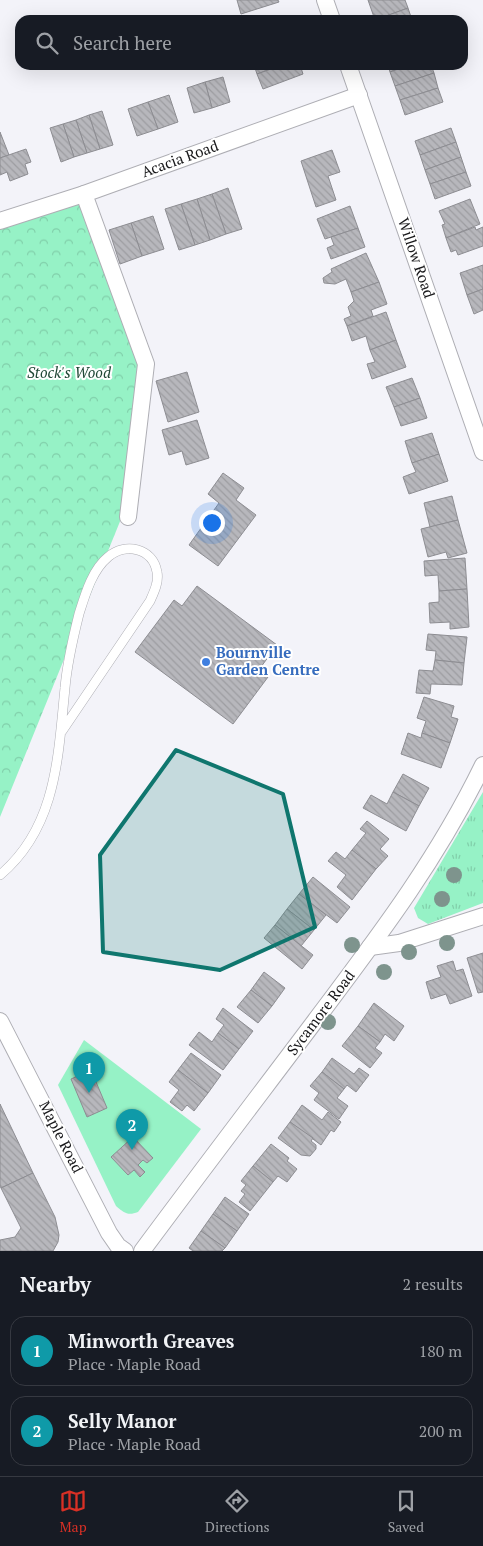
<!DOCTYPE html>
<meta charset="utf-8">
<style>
:root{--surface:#171b24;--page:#242831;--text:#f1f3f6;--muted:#9ea1a6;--line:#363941;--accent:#d93025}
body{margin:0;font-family:"PT Serif",serif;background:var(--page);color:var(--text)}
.you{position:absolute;left:211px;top:522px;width:18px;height:18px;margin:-12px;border:4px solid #fff;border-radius:50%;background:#1a73e8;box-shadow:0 0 0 8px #1a73e833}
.badge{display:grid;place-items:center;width:32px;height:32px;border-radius:50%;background:var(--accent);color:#fff;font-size:16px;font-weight:700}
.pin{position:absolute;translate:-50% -41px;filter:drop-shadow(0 1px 2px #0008)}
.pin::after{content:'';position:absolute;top:26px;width:18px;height:15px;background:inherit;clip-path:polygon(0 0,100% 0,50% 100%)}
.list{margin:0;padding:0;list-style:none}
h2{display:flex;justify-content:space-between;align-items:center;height:65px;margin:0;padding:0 20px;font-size:21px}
h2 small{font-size:16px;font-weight:400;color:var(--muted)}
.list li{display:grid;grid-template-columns:32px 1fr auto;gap:15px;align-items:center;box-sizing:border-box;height:70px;margin:0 10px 10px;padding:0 10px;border:1px solid var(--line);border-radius:15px}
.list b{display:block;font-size:19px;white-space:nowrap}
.list p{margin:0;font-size:16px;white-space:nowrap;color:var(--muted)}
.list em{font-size:16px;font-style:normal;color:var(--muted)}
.icon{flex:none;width:28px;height:28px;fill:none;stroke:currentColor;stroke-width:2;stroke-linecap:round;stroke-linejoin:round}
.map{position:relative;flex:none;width:483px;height:1251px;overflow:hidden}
.search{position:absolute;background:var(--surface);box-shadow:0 5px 20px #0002;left:15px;right:15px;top:15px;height:55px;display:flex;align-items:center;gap:12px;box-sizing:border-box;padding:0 18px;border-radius:15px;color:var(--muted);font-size:19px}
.sheet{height:225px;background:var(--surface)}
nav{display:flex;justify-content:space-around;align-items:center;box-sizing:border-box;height:70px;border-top:1px solid var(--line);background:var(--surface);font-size:14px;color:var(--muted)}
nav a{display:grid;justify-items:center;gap:2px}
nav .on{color:var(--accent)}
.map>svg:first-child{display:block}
.grass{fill:url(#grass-tufts)}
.forest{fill:url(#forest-crowns)}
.garden{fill:#96f2c6}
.building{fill:url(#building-back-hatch);stroke:#8d8d92}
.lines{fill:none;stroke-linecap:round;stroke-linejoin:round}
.lane-casing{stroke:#aeaeb4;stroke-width:10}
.street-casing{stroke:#aeaeb4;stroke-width:18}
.lane{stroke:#fff;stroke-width:9}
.street{stroke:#fff;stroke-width:16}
.tree{fill:#7e948d}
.marked{fill:#0f766e;fill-opacity:0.2;stroke:#0f766e;stroke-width:4;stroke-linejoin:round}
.shop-dot{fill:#3f7fe0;stroke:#fff;stroke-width:2}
.labels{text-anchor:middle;stroke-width:4;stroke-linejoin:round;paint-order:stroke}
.street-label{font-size:15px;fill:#18181a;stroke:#fff}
.park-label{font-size:15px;font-style:italic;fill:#1f4735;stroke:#fff}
.shop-label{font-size:15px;font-weight:bold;fill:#366cbe;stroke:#fff;text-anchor:start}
</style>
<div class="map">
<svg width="483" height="1251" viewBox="0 0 483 1251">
<defs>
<pattern id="grass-tufts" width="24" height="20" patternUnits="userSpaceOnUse" patternTransform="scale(1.25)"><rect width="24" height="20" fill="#96f2c6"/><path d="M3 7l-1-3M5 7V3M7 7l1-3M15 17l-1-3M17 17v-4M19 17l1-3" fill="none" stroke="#81cfaa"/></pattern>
<pattern id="forest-crowns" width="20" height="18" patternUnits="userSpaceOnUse" patternTransform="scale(1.25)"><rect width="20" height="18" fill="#96f2c6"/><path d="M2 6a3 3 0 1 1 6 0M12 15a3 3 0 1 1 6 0" fill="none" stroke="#81cfaa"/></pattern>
<pattern id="building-back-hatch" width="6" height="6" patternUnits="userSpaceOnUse" patternTransform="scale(1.25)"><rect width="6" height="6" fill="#b7b7bc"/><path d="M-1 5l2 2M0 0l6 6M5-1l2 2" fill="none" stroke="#9d9da1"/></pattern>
</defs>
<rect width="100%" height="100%" fill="#f3f3f9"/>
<polygon class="grass" points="483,792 483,903 428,924 418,918 414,908"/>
<polygon class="forest" points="80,202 139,365 123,514 0,817 0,228"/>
<path class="garden" d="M84,1040L201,1129L138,1212C128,1216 124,1213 116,1206L58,1085Z"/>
<g class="building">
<polygon points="237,0 278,0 279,2 241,14"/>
<polygon points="368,0 405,0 408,8 375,20"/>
<polygon points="408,8 412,20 375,20"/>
<polygon points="254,65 282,65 257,74"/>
<polygon points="282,65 300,65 303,74 263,89 257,74"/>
<polygon points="388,65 409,65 390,72"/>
<polygon points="409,65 431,65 434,73 395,86 390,72"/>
<polygon points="434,73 438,88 400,100 395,86"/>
<polygon points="223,77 230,102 212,108 205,82"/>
<polygon points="205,82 212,108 194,113 187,88"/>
<polygon points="438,88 443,102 405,115 400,100"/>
<polygon points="169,95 178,122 158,129 148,102"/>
<polygon points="148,102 158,129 137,136 128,109"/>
<polygon points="102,111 113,145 100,149 89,115"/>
<polygon points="89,115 100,149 87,153 76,120"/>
<polygon points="76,120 87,153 74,157 63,124"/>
<polygon points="63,124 74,157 61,162 50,128"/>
<polygon points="451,128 456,142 420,155 415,141"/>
<polygon points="0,132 9,155 0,158"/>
<polygon points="456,142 461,157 425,170 420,155"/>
<polygon points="26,149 31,162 25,164 28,174 10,181 7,172 0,175 0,158"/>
<polygon points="332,150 340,172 328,176 336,200 316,207 301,161"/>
<polygon points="461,157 466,172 430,184 425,170"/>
<polygon points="466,172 471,186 435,199 430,184"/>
<polygon points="228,188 242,229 226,234 212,194"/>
<polygon points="212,194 226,234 210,240 197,199"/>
<polygon points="197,199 210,240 195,245 181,204"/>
<polygon points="470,199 480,224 446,238 442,225 445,224 439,211"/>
<polygon points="181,204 195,245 179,250 165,209"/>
<polygon points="350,206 358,228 325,239 317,219"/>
<polygon points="153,216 164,249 142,256 131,223"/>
<polygon points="131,223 142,256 120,264 109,230"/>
<polygon points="475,227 476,230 483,227 483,246 458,255 456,250 451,252 446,238"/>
<polygon points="358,228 365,247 331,259 327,248 334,245 331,237"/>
<polygon points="366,253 379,282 351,292 346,279 335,284 324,283 323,278 332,272 331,269"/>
<polygon points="483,265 483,289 467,295 460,273"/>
<polygon points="379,282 387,304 371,310 373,316 347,326 344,319 351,316 348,307 354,301 351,292"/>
<polygon points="483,289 483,310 474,314 467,295"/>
<polygon points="386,312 396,340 370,350 366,336 352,341 347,326"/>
<polygon points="396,340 406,367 372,379 367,364 375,362 370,350"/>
<polygon points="187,372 199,412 168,422 156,381"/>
<polygon points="412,378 420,398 394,407 386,387"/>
<polygon points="420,398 427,418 401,426 394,407"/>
<polygon points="197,420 209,458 186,465 182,451 169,455 162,430"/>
<polygon points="432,433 439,454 412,463 405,441"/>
<polygon points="439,454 448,481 409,494 403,477 416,472 412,463"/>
<polygon points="223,473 244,488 236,500 256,515 218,566 189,545 219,503 208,494"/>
<polygon points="452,496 458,520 430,527 424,503"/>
<polygon points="458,520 467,553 448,558 446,552 428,557 421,529"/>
<polygon points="465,558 467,589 439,591 438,575 425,576 424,561"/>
<polygon points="197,586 277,645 258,671 268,677 233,724 135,652 174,600 182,606"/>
<polygon points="467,589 469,627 450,629 450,622 430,623 429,603 439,602 439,591"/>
<polygon points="428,634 467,637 464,663 435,660 436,651 426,650"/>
<polygon points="435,660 464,663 462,685 431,684 430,694 416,693 419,670 433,671"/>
<polygon points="424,697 454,706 451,717 458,719 450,743 422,733 426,721 417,718"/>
<polygon points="408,733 421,738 422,733 450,743 441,768 401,754"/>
<polygon points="403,774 429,788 419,806 393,792"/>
<polygon points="393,792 419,806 406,831 363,808 371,795 387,804"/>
<polygon points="367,821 389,839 380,849 388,856 376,869 352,850 366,833 360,829"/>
<polygon points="352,850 376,869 352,900 337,887 346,875 328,861 336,852 345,859"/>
<polygon points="313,877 350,907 337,923 299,894"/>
<polygon points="299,894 326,915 314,930 287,909"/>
<polygon points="287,909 314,930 301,946 275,925"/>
<polygon points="275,925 313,955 302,969 264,938"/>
<polygon points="483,953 483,992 478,993 467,958"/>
<polygon points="453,961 456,971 463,969 472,996 450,1004 446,994 431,999 426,982 441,977 437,966"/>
<polygon points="264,972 285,988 272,1006 251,990"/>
<polygon points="251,990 272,1006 258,1023 237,1007"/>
<polygon points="374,1003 404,1026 394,1041 385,1034 380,1042 358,1026"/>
<polygon points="223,1008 253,1031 239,1049 218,1033 224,1025 216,1019"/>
<polygon points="358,1026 380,1042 375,1048 382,1053 370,1068 342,1046"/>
<polygon points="199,1032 212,1042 218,1033 239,1049 223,1070 189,1045"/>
<polygon points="191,1053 221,1075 208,1093 178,1070"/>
<polygon points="332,1058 354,1074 359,1068 369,1075 356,1092 347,1085 344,1089 322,1072"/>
<polygon points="91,1070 107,1108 87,1117 71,1079"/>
<polygon points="178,1070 208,1093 194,1111 187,1105 182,1111 170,1102 179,1090 169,1082"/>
<polygon points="322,1072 344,1089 337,1098 348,1106 339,1119 314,1100 319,1093 310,1086"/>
<polygon points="0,1104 33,1173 1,1188 0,1186"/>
<polygon points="302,1105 322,1120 328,1112 341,1122 334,1132 331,1130 321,1145 290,1122"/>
<polygon points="290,1122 313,1138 311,1141 316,1145 316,1149 310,1156 301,1155 278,1138"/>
<polygon points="133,1137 153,1158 147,1163 143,1160 138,1165 145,1172 140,1177 134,1170 128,1175 111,1157"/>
<polygon points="271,1144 289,1158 287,1161 297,1169 287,1182 278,1176 273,1182 253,1166"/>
<polygon points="253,1166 273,1182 250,1211 239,1202 245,1194 241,1191 246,1185 241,1181"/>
<polygon points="33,1173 55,1217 59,1235 58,1242 53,1251 0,1251 0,1240 15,1237 21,1228 1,1188"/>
<polygon points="225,1197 249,1214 237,1231 213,1214"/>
<polygon points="213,1214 237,1231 225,1248 201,1231"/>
<polygon points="201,1231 225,1248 222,1251 193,1251 189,1248"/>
</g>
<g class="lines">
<g class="lane-casing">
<path id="lane" d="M0,875C57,827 58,756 65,688C67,663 73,638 79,614C85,595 92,570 108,557C125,542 153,548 157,572C159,582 154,592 150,601L62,731"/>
</g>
<g class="street-casing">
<g id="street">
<polyline points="325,0 332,20"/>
<polyline points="348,65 483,452"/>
<polyline points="84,194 146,364 128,517"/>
<polyline points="0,221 84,194 359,95"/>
<polyline points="370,947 399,943 483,916"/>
<polyline points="0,1021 109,1233 118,1246 125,1251"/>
<path d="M142,1251C199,1174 257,1098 315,1021C378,937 437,860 483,765"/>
</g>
</g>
<use href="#lane" class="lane"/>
<use href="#street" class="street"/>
</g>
<g class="tree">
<circle cx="454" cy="875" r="8"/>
<circle cx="442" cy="899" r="8"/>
<circle cx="447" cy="943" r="8"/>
<circle cx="352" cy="945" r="8"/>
<circle cx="409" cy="952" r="8"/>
<circle cx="384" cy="972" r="8"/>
<circle cx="328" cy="1022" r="8"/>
</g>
<path class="marked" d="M176,750L283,794L315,927L220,970L103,952L100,855Z"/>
<circle class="shop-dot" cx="206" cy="662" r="5"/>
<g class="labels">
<g class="street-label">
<text transform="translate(180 159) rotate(-20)" y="5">Acacia Road</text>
<text transform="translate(416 258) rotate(71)" y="5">Willow Road</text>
<text transform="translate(321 1013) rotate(-53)" y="5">Sycamore Road</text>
<text transform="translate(61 1137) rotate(63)" y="5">Maple Road</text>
</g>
<g class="park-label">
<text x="69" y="378">Stock's Wood</text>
</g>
<g class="shop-label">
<text x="216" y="658">Bournville<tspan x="216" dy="17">Garden Centre</tspan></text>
</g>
</g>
</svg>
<div class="you"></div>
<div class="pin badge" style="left:89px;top:1093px;background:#0f9aa8">1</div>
<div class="pin badge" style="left:132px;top:1150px;background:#0f9aa8">2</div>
<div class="search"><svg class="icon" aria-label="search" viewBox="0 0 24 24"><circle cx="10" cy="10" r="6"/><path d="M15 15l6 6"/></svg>Search here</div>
</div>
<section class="sheet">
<h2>Nearby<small>2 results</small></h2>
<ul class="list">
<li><span class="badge" style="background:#0f9aa8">1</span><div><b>Minworth Greaves</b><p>Place · Maple Road</p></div><em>180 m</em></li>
<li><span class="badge" style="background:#0f9aa8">2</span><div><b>Selly Manor</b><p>Place · Maple Road</p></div><em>200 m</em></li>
</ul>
</section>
<nav>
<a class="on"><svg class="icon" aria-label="map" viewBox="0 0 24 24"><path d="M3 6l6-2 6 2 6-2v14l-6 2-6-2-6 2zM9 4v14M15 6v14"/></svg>Map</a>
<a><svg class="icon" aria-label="directions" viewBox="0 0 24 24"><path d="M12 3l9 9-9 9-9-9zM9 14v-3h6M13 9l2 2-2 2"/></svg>Directions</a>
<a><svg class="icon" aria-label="saved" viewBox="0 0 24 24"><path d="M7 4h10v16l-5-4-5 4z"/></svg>Saved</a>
</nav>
